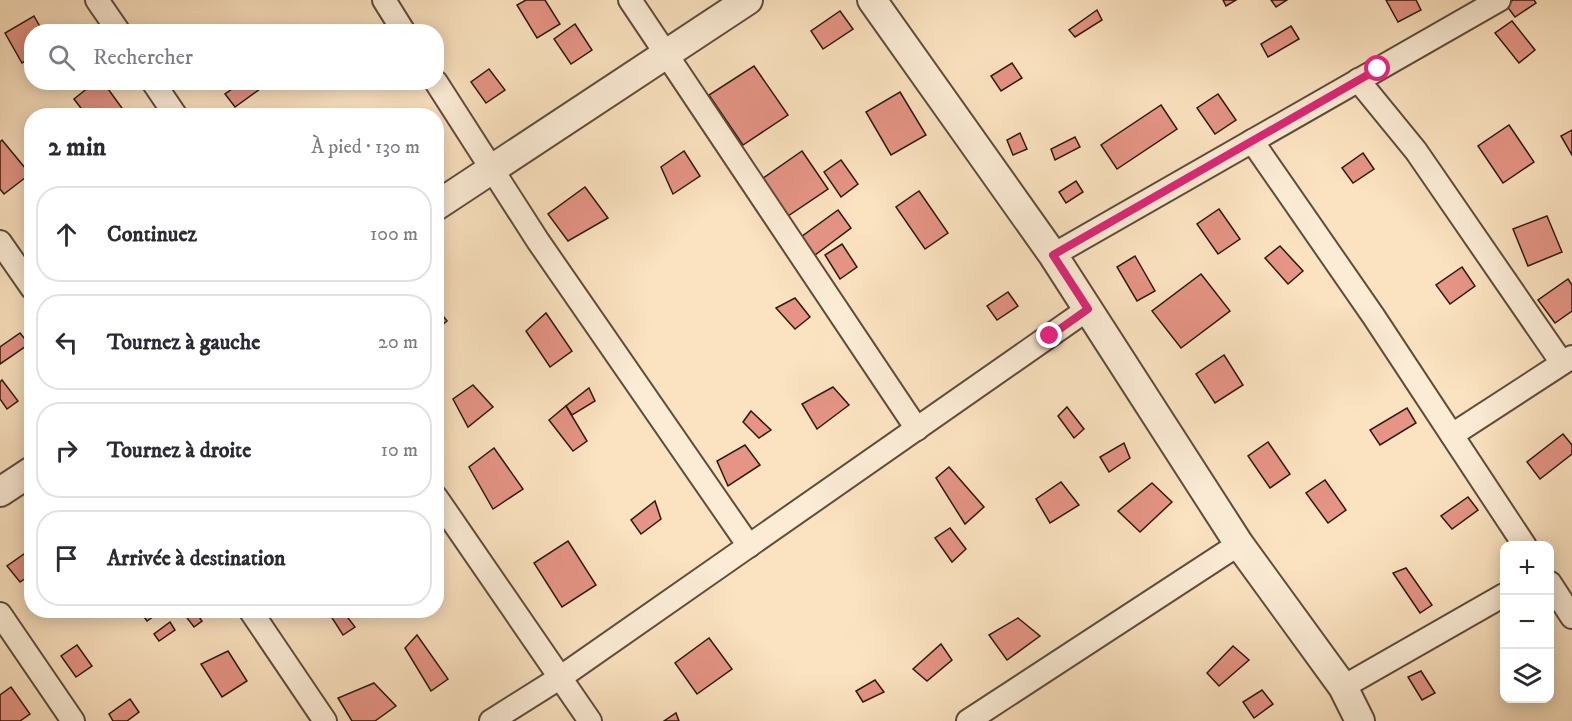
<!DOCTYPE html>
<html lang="fr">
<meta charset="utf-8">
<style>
:root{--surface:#fff;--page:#f2f2f3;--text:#2b2b33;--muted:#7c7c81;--line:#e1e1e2}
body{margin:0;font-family:"IM FELL DW Pica",serif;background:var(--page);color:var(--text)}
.controls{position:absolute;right:18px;bottom:18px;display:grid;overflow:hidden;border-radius:12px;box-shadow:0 3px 15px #0003}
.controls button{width:54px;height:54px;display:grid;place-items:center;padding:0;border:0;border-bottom:2px solid var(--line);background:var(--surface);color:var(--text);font:30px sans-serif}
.stop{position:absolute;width:18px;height:18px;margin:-14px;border:4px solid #db2777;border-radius:50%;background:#fff}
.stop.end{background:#db2777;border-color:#fff;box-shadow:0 2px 6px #0008}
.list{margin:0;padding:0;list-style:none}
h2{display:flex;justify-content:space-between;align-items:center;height:78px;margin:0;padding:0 24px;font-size:26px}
h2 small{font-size:20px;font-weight:400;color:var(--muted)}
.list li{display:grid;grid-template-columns:39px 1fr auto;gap:18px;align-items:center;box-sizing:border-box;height:96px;margin:0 12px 12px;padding:0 12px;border:2px solid var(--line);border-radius:24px}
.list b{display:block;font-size:22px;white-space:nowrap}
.list em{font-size:20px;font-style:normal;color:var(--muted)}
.icon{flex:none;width:33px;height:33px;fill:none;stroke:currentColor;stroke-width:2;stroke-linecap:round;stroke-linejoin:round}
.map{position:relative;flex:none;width:1572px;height:721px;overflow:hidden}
.search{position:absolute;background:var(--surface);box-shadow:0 3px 15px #0003;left:24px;top:24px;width:420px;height:66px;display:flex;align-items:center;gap:15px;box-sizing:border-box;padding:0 21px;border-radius:24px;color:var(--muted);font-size:22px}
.panel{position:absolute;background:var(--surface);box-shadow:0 3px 15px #0003;left:24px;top:108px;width:420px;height:510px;border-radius:24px}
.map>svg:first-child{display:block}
.building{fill:#e59485;stroke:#2d1a0f;stroke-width:1.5}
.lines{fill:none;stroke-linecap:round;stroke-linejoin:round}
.minor-casing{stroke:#604c3b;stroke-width:26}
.tertiary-casing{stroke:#604c3b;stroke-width:32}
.minor{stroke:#fcecd6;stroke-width:22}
.tertiary{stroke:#fcecd6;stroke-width:28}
.route{stroke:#db2777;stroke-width:8}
</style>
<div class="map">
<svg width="1572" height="721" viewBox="0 0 1572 721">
<rect width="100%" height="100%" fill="#fbe2c0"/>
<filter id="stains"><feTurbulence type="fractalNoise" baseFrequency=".00333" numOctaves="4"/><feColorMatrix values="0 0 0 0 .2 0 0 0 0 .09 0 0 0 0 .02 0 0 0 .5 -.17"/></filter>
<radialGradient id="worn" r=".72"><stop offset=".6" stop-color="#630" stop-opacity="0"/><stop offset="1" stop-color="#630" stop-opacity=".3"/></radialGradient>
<g class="building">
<polygon points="526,0 545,0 560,24 537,38 517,5"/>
<polygon points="1223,0 1236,0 1226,6"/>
<polygon points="1271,0 1287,0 1276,7"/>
<polygon points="1386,0 1416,0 1421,10 1398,22"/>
<polygon points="1513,0 1534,0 1536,3 1515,17 1506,5"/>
<polygon points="1097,10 1102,20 1075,37 1069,30"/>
<polygon points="840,11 853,29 823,49 811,31"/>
<polygon points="34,16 43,32 32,32 32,57 22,63 5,33"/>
<polygon points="1512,21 1535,50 1519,63 1495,33"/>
<polygon points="575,24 592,50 571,64 554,39"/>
<polygon points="1291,26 1299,39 1268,57 1261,44"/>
<polygon points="1012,63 1022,78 1001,91 991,76"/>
<polygon points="754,66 788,115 743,145 709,95"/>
<polygon points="489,69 505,90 486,103 471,82"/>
<polygon points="95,82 103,82 122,108 112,116 87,116 74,99"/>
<polygon points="242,82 256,82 260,89 235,107 225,94"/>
<polygon points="900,92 926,135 891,155 866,112"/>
<polygon points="1218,94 1236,120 1215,134 1197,108"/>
<polygon points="1161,105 1177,129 1117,169 1101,145"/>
<polygon points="1509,125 1534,162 1503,183 1478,146"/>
<polygon points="1572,130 1572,155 1561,136"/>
<polygon points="1020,133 1027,149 1013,155 1007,140"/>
<polygon points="1075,137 1080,147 1055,160 1051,149"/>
<polygon points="2,140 30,174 4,194 0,189 0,142"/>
<polygon points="684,151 700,176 673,194 661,167"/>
<polygon points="802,151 828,189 788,216 762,179"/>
<polygon points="1363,153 1374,169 1353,183 1342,168"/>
<polygon points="841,160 858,184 841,197 824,172"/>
<polygon points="1076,181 1083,192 1066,203 1059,192"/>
<polygon points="585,187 608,218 568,241 548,214"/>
<polygon points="919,191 948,233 925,249 896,207"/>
<polygon points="1219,209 1240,239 1218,254 1197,224"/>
<polygon points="838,210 851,228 815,255 801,237"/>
<polygon points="1547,216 1562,252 1528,266 1513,229"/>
<polygon points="842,244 857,267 840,279 825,255"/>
<polygon points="1280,246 1303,271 1288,284 1265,258"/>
<polygon points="1135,256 1155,291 1137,301 1117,267"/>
<polygon points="1462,267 1475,286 1450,304 1436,285"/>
<polygon points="1201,274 1230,311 1181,348 1152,311"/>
<polygon points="1568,279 1572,285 1572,311 1555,323 1538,300"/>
<polygon points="1008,292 1018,306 997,320 987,306"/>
<polygon points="795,298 810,317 795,329 776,308"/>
<polygon points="436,307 447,321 439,328 436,325"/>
<polygon points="546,313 572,351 550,367 526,331"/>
<polygon points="20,333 29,344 0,364 0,347"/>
<polygon points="1224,355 1243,385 1215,403 1196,374"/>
<polygon points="2,380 18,401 7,409 0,399 0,382"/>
<polygon points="473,385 493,407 468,427 453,399"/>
<polygon points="833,387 849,405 817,429 802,404"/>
<polygon points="589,388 595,401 572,415 566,406"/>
<polygon points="566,406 587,441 573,451 549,420"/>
<polygon points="1067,407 1084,429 1074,438 1058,416"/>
<polygon points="1407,408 1416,423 1380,445 1370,430"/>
<polygon points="751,411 771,430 759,438 743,422"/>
<polygon points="1563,434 1572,445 1572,454 1540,479 1527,462"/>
<polygon points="1268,442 1290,474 1270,488 1248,456"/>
<polygon points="1124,443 1130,458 1109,472 1100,457"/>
<polygon points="745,445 760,465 728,486 717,461"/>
<polygon points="494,448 523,489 493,509 469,467"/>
<polygon points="949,467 984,507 965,524 936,478"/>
<polygon points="1325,480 1346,510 1328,523 1306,493"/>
<polygon points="1061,482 1079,505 1050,523 1036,499"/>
<polygon points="1152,483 1172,502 1140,532 1118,511"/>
<polygon points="1468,497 1478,510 1452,529 1441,516"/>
<polygon points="655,501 661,519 641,534 631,520"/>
<polygon points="950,528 966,549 952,562 935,538"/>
<polygon points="568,541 596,585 562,607 534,563"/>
<polygon points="24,554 32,564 32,574 20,582 7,566"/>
<polygon points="1406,568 1432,605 1420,613 1393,573"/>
<polygon points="139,610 158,610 160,612 147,621"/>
<polygon points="189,610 194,610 202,621 194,627 184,614"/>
<polygon points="327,610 342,610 355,627 343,635"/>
<polygon points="1018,618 1040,636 1007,660 989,635"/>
<polygon points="170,622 175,630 159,641 154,634"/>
<polygon points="417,635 448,679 431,691 405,648"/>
<polygon points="709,638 732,669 697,694 675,663"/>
<polygon points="941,644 952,660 927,681 913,669"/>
<polygon points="77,645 92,666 76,677 61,656"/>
<polygon points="1233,646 1249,660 1219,686 1207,673"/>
<polygon points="228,651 247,681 222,697 201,664"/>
<polygon points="1421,671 1435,693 1422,700 1408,677"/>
<polygon points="875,680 884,692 863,702 856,691"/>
<polygon points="374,683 396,706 375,721 352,721 338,698"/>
<polygon points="11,687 30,714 20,721 0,721 0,695"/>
<polygon points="1262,690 1273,704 1254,718 1243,702"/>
<polygon points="130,699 139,712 127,721 113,721 109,714"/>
<polygon points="676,713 679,721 664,721"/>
</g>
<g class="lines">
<g class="minor-casing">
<g id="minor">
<polyline points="97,0 119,32"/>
<polyline points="384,0 404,32"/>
<polyline points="630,0 917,429"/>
<polyline points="1358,80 1416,151 1562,363"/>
<polyline points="153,82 176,116"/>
<polyline points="436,82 538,241 749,546"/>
<polyline points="1252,141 1374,317 1525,546"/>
<polyline points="0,242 32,288"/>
<polyline points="1053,255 1499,0"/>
<polyline points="1452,435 1572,357"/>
<polyline points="436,497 590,721"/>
<polyline points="1550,583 1572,617"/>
<polyline points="250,610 325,721"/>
<polyline points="0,614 73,721"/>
<polyline points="1343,687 1504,595"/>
<polyline points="491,721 561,677 1088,309"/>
<polyline points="968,721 1239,544"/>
</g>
</g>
<g class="tertiary-casing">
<g id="tertiary">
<polyline points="872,0 1053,255 1239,544 1343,687 1360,721"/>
<polyline points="436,206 748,0"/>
<polyline points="0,492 32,471"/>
</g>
</g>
<use href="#minor" class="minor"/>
<use href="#tertiary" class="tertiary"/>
</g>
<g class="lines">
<polyline class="route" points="1050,336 1088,309 1053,255 1378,69"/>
</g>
<rect width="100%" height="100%" filter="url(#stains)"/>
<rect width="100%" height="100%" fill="url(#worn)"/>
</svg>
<div class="controls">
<button>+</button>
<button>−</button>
<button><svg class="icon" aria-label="layers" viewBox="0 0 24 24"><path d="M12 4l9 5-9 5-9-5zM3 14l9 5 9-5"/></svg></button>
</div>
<div class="stop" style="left:1378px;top:69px"></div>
<div class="stop end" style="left:1050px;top:336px"></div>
<div class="search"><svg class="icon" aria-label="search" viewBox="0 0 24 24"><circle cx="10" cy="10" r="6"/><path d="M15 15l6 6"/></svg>Rechercher</div>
<section class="panel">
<h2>2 min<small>À pied · 130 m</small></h2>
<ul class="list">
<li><svg class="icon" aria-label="ahead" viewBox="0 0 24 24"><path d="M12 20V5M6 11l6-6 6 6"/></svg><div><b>Continuez</b></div><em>100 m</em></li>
<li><svg class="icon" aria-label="left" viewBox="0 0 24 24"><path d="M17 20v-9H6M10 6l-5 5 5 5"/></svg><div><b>Tournez à gauche</b></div><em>20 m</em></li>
<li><svg class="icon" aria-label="right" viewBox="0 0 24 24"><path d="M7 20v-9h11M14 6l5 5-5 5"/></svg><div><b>Tournez à droite</b></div><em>10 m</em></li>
<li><svg class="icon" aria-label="arrive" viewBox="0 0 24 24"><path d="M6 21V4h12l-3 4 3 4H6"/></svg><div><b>Arrivée à destination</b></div></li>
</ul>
</section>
</div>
